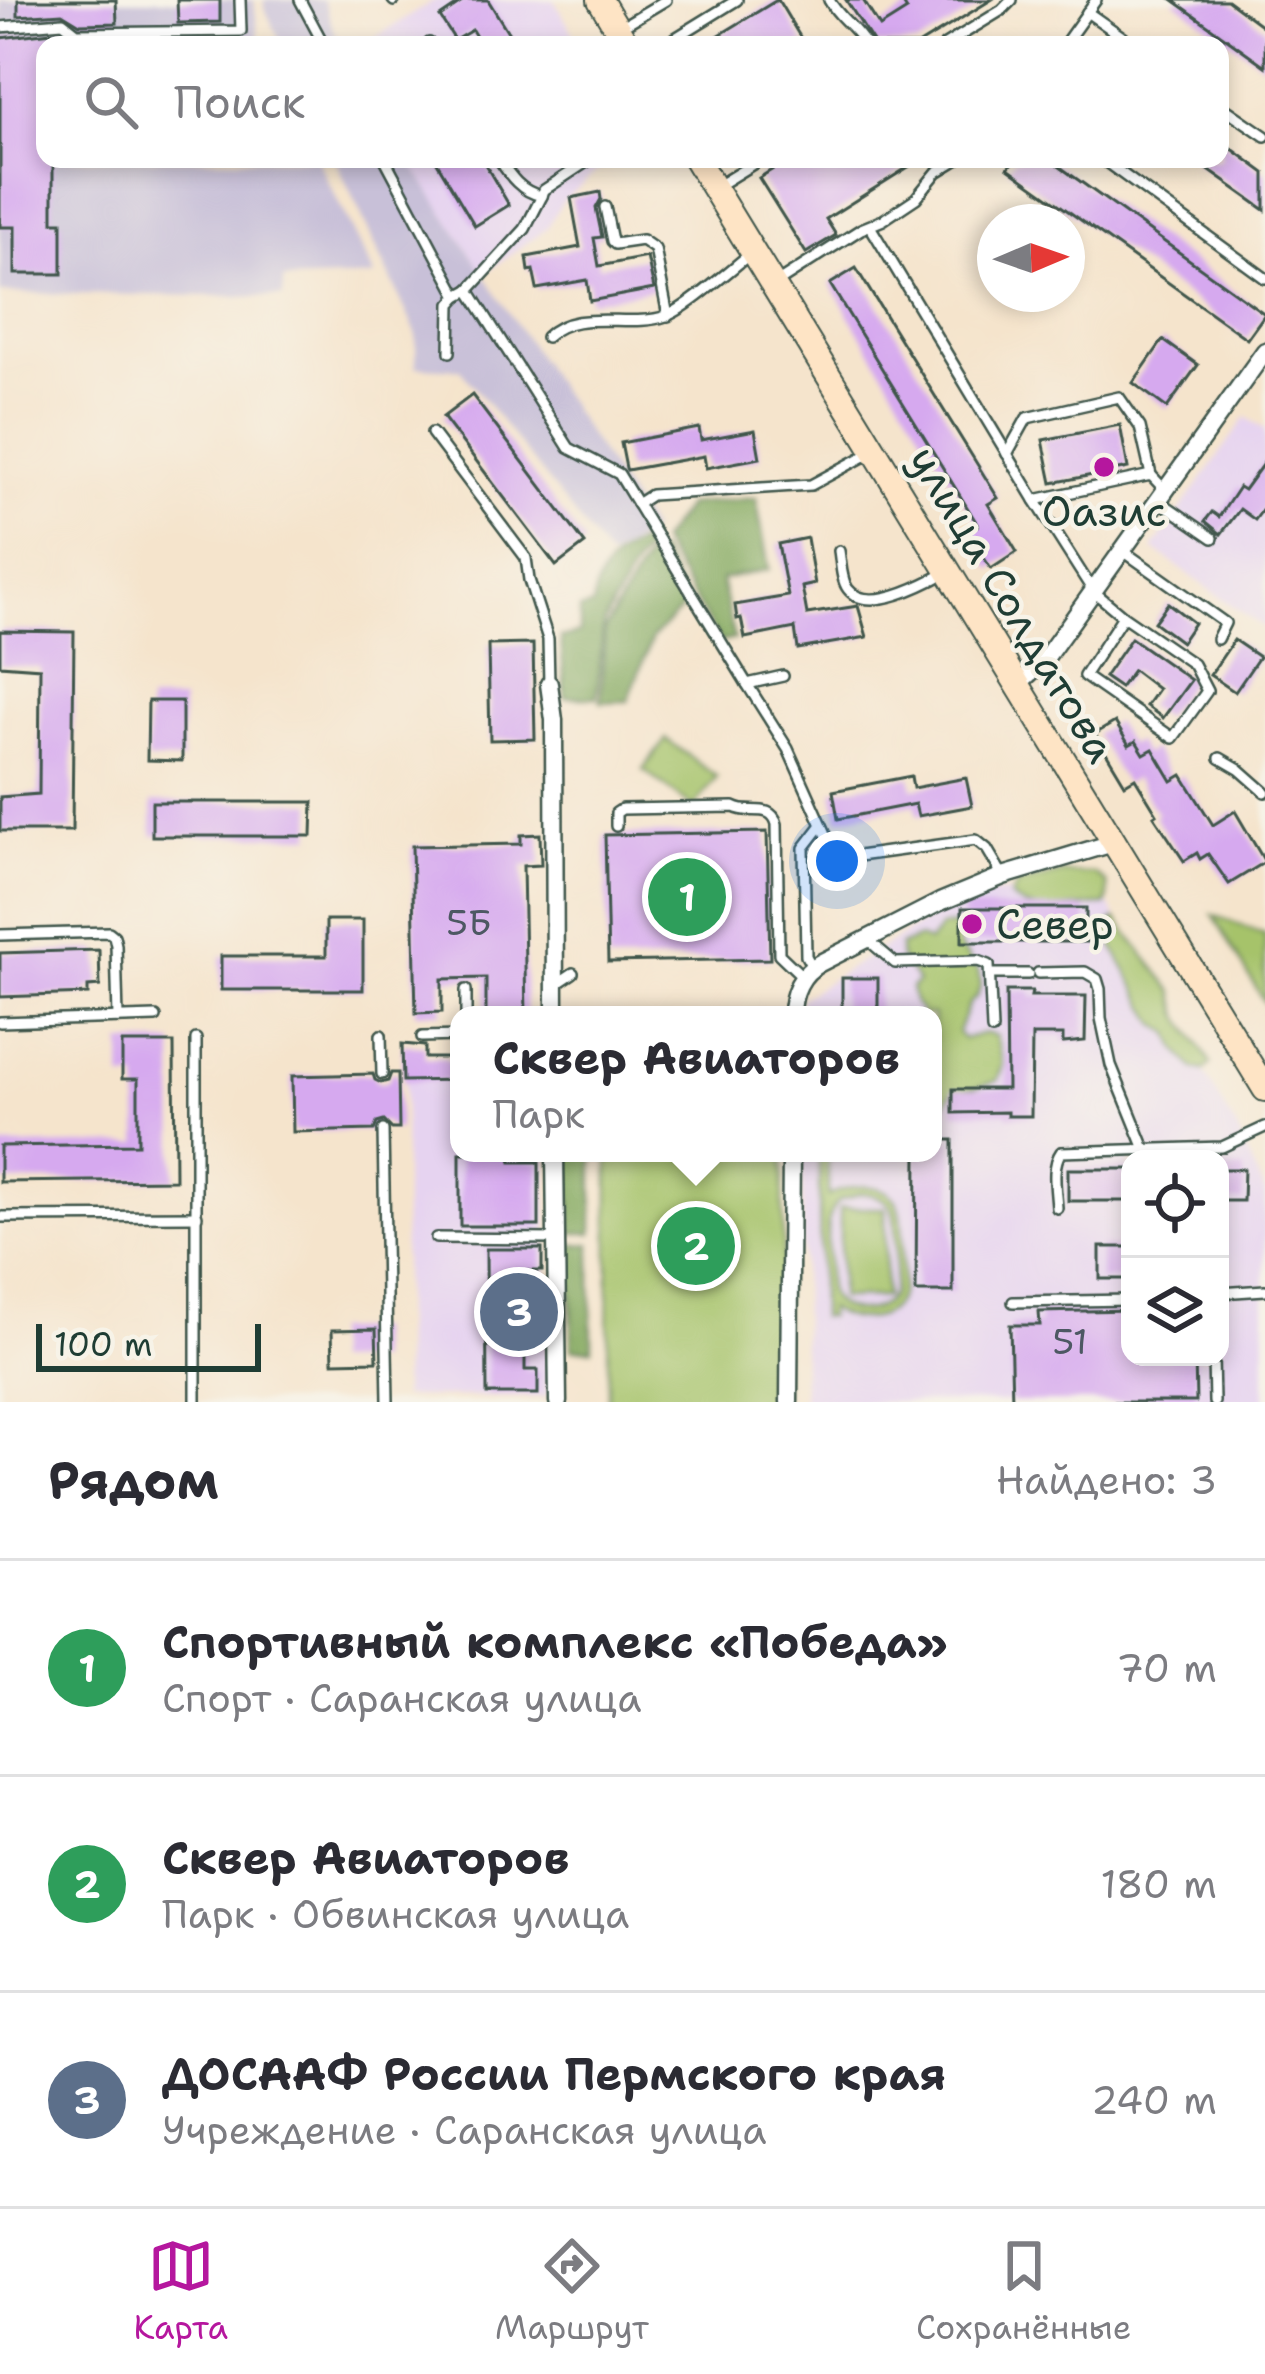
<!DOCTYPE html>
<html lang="ru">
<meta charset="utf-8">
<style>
:root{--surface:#fff;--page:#f7f7f7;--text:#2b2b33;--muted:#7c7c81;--line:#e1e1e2;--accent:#b5179e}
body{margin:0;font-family:"Shantell Sans",sans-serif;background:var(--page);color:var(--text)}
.controls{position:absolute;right:36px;bottom:36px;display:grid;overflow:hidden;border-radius:24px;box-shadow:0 6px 18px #0003}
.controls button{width:108px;height:108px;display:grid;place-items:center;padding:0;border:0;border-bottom:3px solid var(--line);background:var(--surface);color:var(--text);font:60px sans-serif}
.compass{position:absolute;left:977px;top:204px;width:108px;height:108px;border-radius:50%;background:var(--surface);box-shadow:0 6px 18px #0003;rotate:88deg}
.scale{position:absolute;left:36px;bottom:30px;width:225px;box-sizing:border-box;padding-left:12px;border:6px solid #1f3d34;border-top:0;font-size:33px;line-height:42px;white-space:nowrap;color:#1f3d34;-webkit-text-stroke:9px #f7f3e8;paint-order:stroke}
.you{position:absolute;left:837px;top:861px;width:42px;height:42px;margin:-30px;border:9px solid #fff;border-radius:50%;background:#1a73e8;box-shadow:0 0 0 18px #1a73e833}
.badge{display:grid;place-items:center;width:78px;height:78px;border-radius:50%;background:var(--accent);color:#fff;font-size:39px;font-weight:700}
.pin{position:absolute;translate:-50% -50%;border:6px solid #fff;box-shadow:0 3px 12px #0006}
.popup{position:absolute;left:450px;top:1006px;width:492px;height:156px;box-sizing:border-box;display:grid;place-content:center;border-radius:24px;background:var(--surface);filter:drop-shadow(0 3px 9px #0005);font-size:39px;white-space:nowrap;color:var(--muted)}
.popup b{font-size:45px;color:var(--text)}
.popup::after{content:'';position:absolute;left:50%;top:100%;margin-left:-24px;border:24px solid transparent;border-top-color:var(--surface)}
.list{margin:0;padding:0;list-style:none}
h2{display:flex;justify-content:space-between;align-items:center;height:156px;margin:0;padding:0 48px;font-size:51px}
h2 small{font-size:39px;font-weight:400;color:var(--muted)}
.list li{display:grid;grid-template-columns:78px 1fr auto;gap:36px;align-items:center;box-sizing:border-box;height:216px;padding:0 48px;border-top:3px solid var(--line)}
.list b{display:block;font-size:45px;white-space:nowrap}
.list p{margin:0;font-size:39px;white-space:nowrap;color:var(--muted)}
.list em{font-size:39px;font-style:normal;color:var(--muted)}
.icon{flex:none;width:66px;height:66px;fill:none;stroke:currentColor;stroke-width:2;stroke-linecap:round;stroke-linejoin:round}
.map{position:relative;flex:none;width:1265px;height:1402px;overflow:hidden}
.search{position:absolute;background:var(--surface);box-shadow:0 6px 18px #0003;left:36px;right:36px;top:36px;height:132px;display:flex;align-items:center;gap:30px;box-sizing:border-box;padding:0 42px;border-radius:24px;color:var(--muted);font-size:45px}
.sheet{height:804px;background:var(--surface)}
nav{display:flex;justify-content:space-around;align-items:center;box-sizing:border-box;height:168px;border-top:3px solid var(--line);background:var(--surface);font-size:33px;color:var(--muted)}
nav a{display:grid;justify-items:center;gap:6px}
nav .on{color:var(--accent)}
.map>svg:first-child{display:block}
.built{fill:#e6d3f0;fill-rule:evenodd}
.industrial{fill:#c8c0d8}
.green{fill:#a6c36a;stroke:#62804f;stroke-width:3;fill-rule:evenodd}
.forest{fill:#84a95e;stroke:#527349;stroke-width:3}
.building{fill:#d6a9ef}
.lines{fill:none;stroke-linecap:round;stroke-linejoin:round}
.service-casing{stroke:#3f564b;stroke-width:14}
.minor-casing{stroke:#3f564b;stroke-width:21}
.secondary-casing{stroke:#3f564b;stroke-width:28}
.service{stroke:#fff;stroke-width:9}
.minor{stroke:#fff;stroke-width:16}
.secondary{stroke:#fee4c5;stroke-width:24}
.poi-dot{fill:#b5179e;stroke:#f7f3e8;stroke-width:4.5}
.labels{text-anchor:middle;stroke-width:9;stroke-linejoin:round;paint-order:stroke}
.number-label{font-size:36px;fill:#4d5863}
.poi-label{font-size:42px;fill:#1f3d34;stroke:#f7f3e8}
.street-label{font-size:42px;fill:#1f3d34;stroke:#f7f3e8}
</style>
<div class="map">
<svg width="1265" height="1402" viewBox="0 0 1265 1402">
<rect width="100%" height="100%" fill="#f7f3e8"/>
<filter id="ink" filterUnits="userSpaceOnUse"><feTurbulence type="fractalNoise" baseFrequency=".00833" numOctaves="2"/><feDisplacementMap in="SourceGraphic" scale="24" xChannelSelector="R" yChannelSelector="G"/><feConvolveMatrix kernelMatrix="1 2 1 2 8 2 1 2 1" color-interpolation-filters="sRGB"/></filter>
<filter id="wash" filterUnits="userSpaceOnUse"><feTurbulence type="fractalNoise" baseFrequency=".004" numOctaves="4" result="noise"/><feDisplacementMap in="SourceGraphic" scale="48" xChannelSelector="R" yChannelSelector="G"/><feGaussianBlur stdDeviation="2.7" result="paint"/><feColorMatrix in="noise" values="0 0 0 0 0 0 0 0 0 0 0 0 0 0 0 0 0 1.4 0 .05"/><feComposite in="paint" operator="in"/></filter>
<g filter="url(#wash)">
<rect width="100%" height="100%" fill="#f5e4cc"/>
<g class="built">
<polygon points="435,0 554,0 580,45 363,45"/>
<polygon points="409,159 616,159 596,172 562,202 547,228 484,274"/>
<polygon points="1246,417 1265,430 1265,629 1153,549"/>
<path d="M1100,889L1237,1130L1265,1193V1402H803L802,1153H933V1015H801V998L967,895ZM1130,1159H1220V1357H1130Z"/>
<polygon points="459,1080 459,1153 547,1153 547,1397 402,1397 405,1081"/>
</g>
<g class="industrial">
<polygon points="0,0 254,0 258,36 262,45 45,45 45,159 317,159 375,277 283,280 283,297 0,293"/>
<polygon points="264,0 323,0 340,45 282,45 265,9"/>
<polygon points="335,159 409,159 651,531 609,559 460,369 416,367 416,333"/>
</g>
<g class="green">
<polygon points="666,739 717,777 694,808 643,770"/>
<path d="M1063,873L1095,874L1107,884L1108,898L1106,905C1073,905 1036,920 1010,897L1017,885Z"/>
<polygon points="1213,915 1265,934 1265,1003"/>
<polygon points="1116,919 1174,992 1180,1015 1211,1064 1204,1071 1194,1069 1177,1049 1171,1033 1157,1025 1112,945 1107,926"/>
<polygon points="956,925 960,948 978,970 981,984 977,996 969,1004 958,1032 963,1039 984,1033 996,1036 1003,1065 997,1081 951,1094 943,1107 933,1108 933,1015 923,1015 914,1002 911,988 918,982 900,958 900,946 919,938 929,942 941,927"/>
<polygon points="609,1153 783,1153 783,1402 608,1402"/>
<path d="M819,1153H828V1196C850,1183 891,1179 900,1210C904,1225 902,1243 902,1257C902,1272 905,1291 896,1303C882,1325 846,1322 828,1308V1317H820ZM861,1193C874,1194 887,1198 892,1210C897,1222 896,1284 891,1295C879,1317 838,1317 829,1292C826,1284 828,1273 828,1264C828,1242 823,1218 838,1201Z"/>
<polygon points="840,1208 885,1208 885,1297 840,1298"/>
</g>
<g class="forest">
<polygon points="756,498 769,569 721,580 734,639 720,642 660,542 687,505"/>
<path d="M639,543L647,548L636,562L603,624L597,697H565L561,638L580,633V610L593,606C595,574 612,556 639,543Z"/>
<polygon points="659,552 687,604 652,638 628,701 601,702 605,629 645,559"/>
<polygon points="570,1153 593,1153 593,1233 571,1233"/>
<polygon points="591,1244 592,1349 572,1349 571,1245"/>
</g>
<g id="blocks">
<g class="building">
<polygon points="18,0 116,0 117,23 80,24 62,13 18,16"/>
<polygon points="177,0 220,0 220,22 178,23"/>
<polygon points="465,0 488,0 516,45 481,45 472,30 455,40 440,17"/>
<polygon points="778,0 805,45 703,45 777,0"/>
<polygon points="846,0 863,0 880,27 907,10 901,0 991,0 918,45 875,45"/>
<polygon points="1173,0 1227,0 1265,28 1265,66"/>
<polygon points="52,32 52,45 45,45 45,159 53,159 53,222 62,222 62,274 15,274 15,227 0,227 0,38"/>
<polygon points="1220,140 1265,173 1265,210 1193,159 1220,159"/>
<polygon points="435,159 482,159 509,205 475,226"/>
<polygon points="789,159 921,159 826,219 836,235 806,253 759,178"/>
<polygon points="1015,159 1049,159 1265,314 1247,339 1008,168"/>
<polygon points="600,192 601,199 596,208 602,237 594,238 599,266 647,257 654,289 590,301 587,280 537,289 533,270 529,271 527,257 580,247 571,198"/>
<polygon points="856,268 998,498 988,504 1017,552 991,569 968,532 978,525 830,284"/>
<polygon points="1163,340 1198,365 1167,408 1133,383"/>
<polygon points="472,395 585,544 556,566 443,417"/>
<polygon points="1120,425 1128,468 1052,483 1043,440"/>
<polygon points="699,428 701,440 755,430 760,458 706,468 704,456 627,470 626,468 621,443"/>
<polygon points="1265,461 1265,506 1255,520 1240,509 1221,534 1205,521 1212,512 1219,517 1239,487 1244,490"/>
<polygon points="807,538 815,584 802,587 807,614 858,606 867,637 798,649 795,628 745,638 741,618 737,619 735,605 788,596 778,544"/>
<polygon points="1168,603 1194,623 1181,642 1154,622"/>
<polygon points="0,631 74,632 72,831 0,831 0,797 39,794 40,668 0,665"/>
<polygon points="1131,638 1191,680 1163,718 1146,706 1158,689 1133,670 1120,688 1104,677"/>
<polygon points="1234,640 1259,657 1235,692 1210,675"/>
<polygon points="533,644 535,739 490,740 488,645"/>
<polygon points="148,701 182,701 182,761 147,760"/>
<polygon points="1115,722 1129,745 1136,741 1144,754 1153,749 1172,781 1182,775 1213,825 1235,811 1265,862 1229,884 1208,854 1200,859 1197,853 1184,861 1154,816 1157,814 1135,778 1125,784 1095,734"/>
<polygon points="911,776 913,788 966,778 972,806 918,816 915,804 838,819 833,791"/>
<polygon points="152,802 313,802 312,836 152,836"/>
<polygon points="767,832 770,959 608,962 605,835"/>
<polygon points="540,834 541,865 523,866 526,1015 486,1015 486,978 442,979 442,1012 416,1013 412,846 521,844 521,835"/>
<rect x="962" y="908" width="124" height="34"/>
<polygon points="326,920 363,920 363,990 221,990 221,956 326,956"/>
<polygon points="99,950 100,986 88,987 88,994 0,997 0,953"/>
<rect x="842" y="978" width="36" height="37"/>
<polygon points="1006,991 1032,991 1031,996 1086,996 1085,1041 1063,1043 1063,1035 1032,1035 1031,1116 1007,1116 1007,1112 953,1113 953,1089 1007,1089"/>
<polygon points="122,1043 174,1043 175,1180 0,1182 0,1146 138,1144 138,1079 122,1079"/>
<polygon points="402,1044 425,1046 425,1058 447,1058 447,1061 457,1061 458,1080 403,1081"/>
<polygon points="391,1073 398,1073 399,1129 392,1129 384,1121 377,1123 374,1130 293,1132 292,1076 373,1074 375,1080 381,1083 388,1081"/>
<polygon points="933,1140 953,1140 953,1292 916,1292 917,1153 933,1153"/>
<polygon points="460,1153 511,1153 511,1162 539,1162 539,1226 460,1226"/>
<rect x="1068" y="1169" width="62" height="32"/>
<polygon points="1220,1169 1244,1169 1243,1201 1220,1201"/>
<rect x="1100" y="1247" width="30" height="32"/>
<polygon points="486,1249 542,1249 542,1271 525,1271 525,1370 538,1370 538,1394 487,1394"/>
<polygon points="1130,1310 1130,1357 1195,1357 1196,1402 1012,1402 1010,1325 1040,1325 1039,1312"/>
<polygon points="376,1329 377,1361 333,1362 332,1330"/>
</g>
</g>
</g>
<g filter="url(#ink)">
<use href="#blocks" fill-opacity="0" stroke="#3f564b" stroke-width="3"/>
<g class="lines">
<g class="service-casing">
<g id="service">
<polyline points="300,0 324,45"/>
<polyline points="393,0 394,1"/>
<path d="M829,0C839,18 855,27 866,45"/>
<polyline points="1087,12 1134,45"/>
<polyline points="0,27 63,22 77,33 241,31 240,0"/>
<polyline points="619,28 666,0"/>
<polyline points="429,43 430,45"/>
<polyline points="664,45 737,0"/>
<polyline points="945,45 1002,10 1012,0"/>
<polyline points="1064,45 1096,0"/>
<polyline points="1220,105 1265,136"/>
<polyline points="385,159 458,296 469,290 569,448 619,474 747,684 783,676"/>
<path d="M499,159C510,176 521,192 542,196L544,190L591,159"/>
<polyline points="1102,159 1265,278"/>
<polyline points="714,188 761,159"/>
<polyline points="605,207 612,241 615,244 642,240 655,249 668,316"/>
<polyline points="870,226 1035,500 1093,591 1123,616 1084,676 1173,738 1207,691 1193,664 1123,616"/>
<polyline points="778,282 861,229 883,220 916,198 937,172 958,159"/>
<polyline points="469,290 525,229 542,196"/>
<path d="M546,337C576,307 629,329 666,316C685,310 731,269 750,254"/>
<polyline points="450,352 451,304 458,296"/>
<polyline points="432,433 526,558 529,580 548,639 549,684"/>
<polyline points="1007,454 1027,418 1119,397 1140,427 1151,475"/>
<polyline points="1035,500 1151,475 1164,489"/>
<polyline points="1158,500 1213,538"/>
<polyline points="637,504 651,495 811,485 874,451"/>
<polyline points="1122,550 1225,623 1217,639"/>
<path d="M839,551C841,562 841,580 848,589C868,615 927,583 947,572"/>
<polyline points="747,684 788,749 835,854 851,857 976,840 987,849 1003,876"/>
<polyline points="1220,758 1239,769 1265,792"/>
<path d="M616,826V813L622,809L734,807C749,816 771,802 777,824L779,954L802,976"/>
<polyline points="0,935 109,932 114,936 116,945 118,1018"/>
<polyline points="867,939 895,963 978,961 989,965 992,1030"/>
<polyline points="812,967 806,956 804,848 821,826"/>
<polyline points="1038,973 1085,972 1097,979 1100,989 1101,1018 1111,1065 1145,1149"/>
<polyline points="991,974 1028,974"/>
<polyline points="555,985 573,973"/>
<polyline points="466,990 466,1015"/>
<polyline points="0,1022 156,1017"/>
<polyline points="381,1035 382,1074"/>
<polyline points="422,1037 459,1036"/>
<polyline points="383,1130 388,1402"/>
<path d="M1057,1208C1056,1190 1051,1166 1061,1152L1222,1147L1265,1127"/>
<polyline points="0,1217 197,1216"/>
<polyline points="436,1238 556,1239"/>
<polyline points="1220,1293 1265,1290"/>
<polyline points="1013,1302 1130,1300"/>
<polyline points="1213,1357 1214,1402"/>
<polyline points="196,1402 196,1039"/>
</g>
</g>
<g class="minor-casing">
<g id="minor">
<polyline points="549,684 554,720 555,1015"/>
<polyline points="1017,685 1044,660 1265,351"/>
<path d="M792,1015C792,993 801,973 820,963L940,902L1003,876L1113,843"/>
<polyline points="555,1153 558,1402"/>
<polyline points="789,1402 791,1153"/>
</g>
</g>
<g class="secondary-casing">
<g id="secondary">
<polyline points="600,0 627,45"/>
<polyline points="696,159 1265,1089"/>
</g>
</g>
<use href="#service" class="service"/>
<use href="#minor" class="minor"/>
<use href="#secondary" class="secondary"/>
</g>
</g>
<g class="poi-dot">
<circle cx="1104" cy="467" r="12"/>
<circle cx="972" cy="924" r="12"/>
</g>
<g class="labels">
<g class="number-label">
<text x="469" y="935">5Б</text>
<text x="1070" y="1354">51</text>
</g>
<g class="poi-label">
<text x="1104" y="526">Оазис</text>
<text x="996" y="939" text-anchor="start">Север</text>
</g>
<g class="street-label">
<text transform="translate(1013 604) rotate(59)" y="15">улица Солдатова</text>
</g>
</g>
</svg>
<div class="controls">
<button><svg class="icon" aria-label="locate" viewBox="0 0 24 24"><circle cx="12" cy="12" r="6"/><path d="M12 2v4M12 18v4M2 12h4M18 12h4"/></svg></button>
<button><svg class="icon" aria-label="layers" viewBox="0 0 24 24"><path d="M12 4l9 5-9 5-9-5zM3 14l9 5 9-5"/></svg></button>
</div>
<svg class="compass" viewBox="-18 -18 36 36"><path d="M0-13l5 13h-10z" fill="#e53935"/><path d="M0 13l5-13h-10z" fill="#7c7c81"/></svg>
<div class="scale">100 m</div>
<div class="you"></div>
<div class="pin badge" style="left:687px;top:897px;background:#2e9e5b">1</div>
<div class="pin badge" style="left:696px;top:1246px;background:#2e9e5b">2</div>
<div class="popup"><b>Сквер Авиаторов</b>Парк</div>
<div class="pin badge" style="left:519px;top:1312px;background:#5c6f8a">3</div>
<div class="search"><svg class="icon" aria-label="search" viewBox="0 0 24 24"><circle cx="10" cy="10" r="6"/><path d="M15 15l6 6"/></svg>Поиск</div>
</div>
<section class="sheet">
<h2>Рядом<small>Найдено: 3</small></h2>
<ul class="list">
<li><span class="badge" style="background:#2e9e5b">1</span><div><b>Спортивный комплекс «Победа»</b><p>Спорт · Саранская улица</p></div><em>70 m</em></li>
<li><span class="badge" style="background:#2e9e5b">2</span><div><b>Сквер Авиаторов</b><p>Парк · Обвинская улица</p></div><em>180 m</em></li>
<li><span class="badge" style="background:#5c6f8a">3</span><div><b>ДОСААФ России Пермского края</b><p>Учреждение · Саранская улица</p></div><em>240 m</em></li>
</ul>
</section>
<nav>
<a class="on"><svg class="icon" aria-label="map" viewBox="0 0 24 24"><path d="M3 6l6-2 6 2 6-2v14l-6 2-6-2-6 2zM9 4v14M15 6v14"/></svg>Карта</a>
<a><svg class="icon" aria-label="directions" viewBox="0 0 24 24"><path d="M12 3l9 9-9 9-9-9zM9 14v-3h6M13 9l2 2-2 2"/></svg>Маршрут</a>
<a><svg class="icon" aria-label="saved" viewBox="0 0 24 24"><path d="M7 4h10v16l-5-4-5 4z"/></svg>Сохранённые</a>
</nav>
